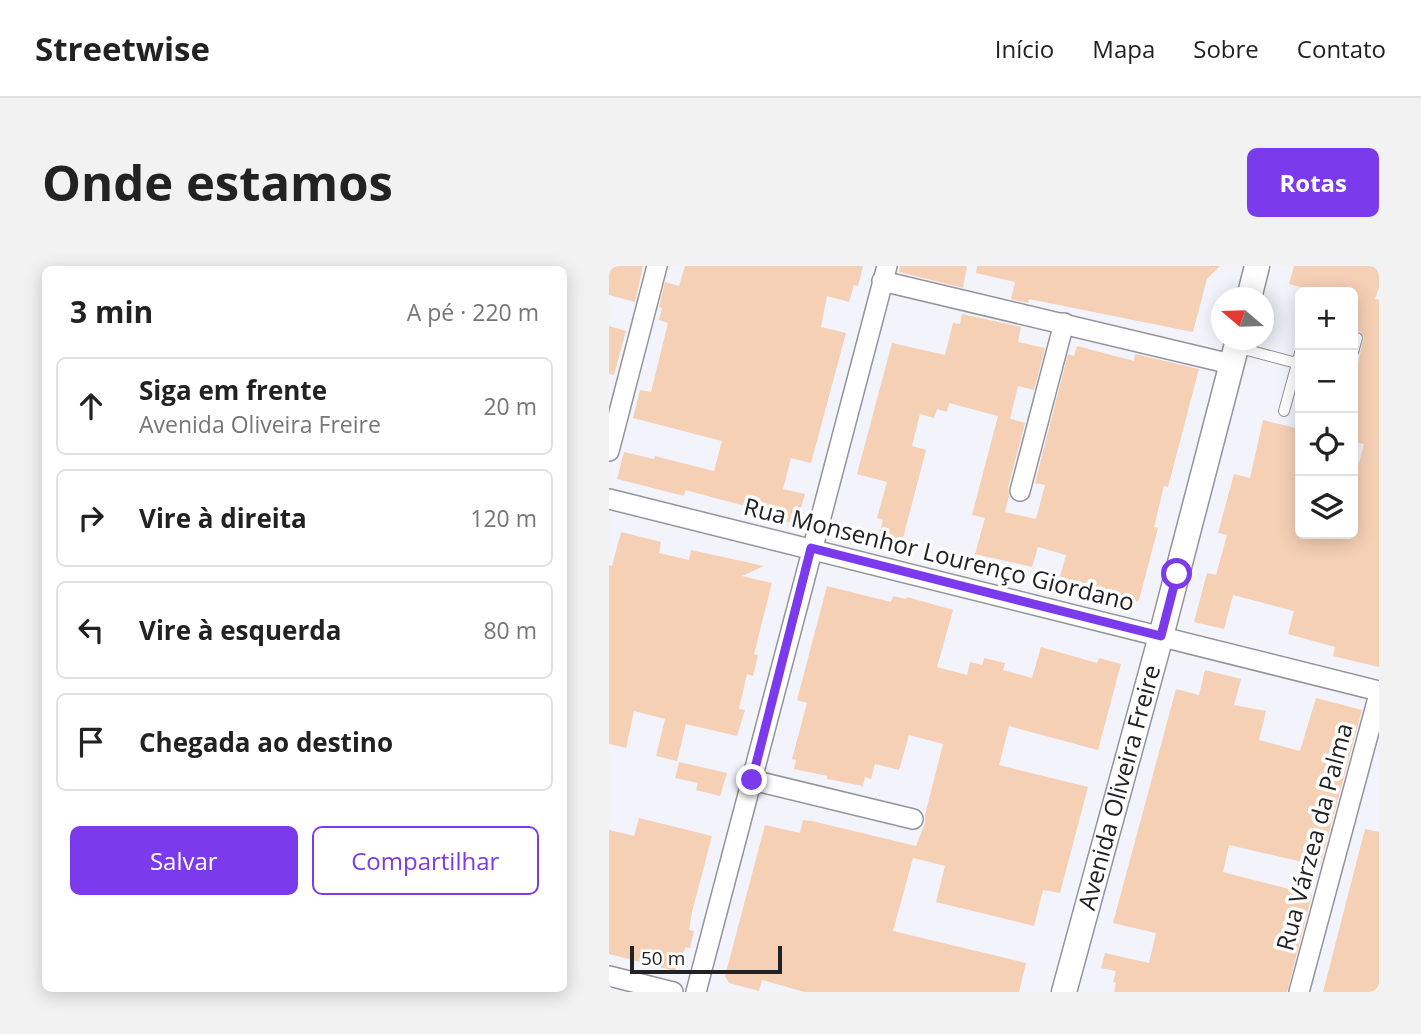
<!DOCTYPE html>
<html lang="pt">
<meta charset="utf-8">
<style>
:root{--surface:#fff;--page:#f2f2f2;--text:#222;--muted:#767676;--line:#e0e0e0;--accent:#7c3aed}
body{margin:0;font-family:"Open Sans",sans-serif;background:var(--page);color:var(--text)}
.controls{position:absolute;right:21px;top:21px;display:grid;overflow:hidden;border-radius:10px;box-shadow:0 4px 18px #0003}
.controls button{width:63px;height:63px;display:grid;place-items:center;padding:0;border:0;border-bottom:2px solid var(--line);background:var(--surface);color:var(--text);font:35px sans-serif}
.compass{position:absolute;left:602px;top:21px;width:63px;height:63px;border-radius:50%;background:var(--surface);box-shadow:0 4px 18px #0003;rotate:289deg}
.scale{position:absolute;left:21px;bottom:18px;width:152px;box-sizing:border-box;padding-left:7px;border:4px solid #222225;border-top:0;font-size:19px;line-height:24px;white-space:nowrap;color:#222225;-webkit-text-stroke:5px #fff;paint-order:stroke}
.stop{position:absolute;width:21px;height:21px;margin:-16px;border:5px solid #7c3aed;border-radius:50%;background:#fff}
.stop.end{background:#7c3aed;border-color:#fff;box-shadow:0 2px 7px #0008}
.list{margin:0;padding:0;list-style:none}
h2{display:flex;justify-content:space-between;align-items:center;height:91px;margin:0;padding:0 28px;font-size:30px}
h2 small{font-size:23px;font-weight:400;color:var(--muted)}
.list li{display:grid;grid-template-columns:46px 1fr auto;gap:21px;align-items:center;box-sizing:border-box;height:98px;margin:0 14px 14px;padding:0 14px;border:2px solid var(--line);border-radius:10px}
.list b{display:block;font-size:26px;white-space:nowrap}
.list p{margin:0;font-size:23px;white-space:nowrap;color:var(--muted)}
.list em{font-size:23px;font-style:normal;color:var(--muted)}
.actions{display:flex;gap:14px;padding:21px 28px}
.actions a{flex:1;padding:16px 0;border:2px solid var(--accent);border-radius:10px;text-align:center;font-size:24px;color:var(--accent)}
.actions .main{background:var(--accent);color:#fff}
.icon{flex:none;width:38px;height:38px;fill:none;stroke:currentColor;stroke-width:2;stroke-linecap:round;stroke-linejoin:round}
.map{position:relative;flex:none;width:770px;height:726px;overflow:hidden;border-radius:10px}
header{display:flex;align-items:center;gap:42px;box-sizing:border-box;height:98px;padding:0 35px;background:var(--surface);border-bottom:2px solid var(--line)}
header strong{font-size:33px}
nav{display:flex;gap:38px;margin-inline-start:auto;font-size:24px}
.intro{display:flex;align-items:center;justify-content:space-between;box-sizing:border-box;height:168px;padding:0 42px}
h1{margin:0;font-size:49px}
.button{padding:18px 32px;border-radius:10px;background:var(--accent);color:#fff;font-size:24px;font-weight:700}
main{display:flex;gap:42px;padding:0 42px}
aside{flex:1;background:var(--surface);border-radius:10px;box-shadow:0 4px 18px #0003}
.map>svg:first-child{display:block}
.building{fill:#f6d0b5}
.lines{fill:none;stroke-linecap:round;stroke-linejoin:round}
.service-casing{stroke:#93939b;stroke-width:12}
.minor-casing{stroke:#93939b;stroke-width:22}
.tertiary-casing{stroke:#93939b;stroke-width:27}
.service{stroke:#fff;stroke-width:10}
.minor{stroke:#fff;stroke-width:19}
.tertiary{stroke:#fff;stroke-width:24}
.route{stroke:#7c3aed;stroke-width:9}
.labels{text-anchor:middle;stroke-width:7;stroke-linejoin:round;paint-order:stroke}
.street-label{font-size:24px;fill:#222225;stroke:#fff}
</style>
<header>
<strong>Streetwise</strong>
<nav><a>Início</a><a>Mapa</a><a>Sobre</a><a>Contato</a></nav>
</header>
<div class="intro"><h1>Onde estamos</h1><a class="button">Rotas</a></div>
<main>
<aside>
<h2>3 min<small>A pé · 220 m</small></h2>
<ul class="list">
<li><svg class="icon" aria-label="ahead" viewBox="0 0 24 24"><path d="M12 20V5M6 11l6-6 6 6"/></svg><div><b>Siga em frente</b><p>Avenida Oliveira Freire</p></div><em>20 m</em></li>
<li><svg class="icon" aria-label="right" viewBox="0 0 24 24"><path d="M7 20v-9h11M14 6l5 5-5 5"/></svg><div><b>Vire à direita</b></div><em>120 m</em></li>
<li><svg class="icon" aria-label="left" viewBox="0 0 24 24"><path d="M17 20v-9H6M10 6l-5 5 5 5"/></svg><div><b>Vire à esquerda</b></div><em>80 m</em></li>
<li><svg class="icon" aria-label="arrive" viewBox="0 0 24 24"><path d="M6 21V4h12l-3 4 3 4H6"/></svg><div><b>Chegada ao destino</b></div></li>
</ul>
<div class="actions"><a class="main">Salvar</a><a>Compartilhar</a></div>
</aside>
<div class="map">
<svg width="770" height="726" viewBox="0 0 770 726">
<rect width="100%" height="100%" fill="#f2f3fb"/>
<g class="building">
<polygon points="0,0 34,0 26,36 0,29"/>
<polygon points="76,0 254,0 249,20 245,19 240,36 218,30 212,61 237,67 202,197 182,192 174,223 196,228 190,249 186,248 183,257 158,251 159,246 76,224 75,230 8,213 15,186 45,193 46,190 105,205 113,175 24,152 31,124 42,126 59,57 50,54 53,42 50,41 56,16 70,20"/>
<polygon points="291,0 358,0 354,22 290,6"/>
<polygon points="368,0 611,0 598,13 584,66 420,33 419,37 402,33 406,16 367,7"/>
<polygon points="685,0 770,0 770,22 766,33 770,34 770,401 724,390 726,381 679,368 685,345 624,329 615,363 585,356 598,307 607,309 618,269 609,267 625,208 641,212 654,154 691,163 691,268 744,268 744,208 747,208 755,178 744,176 744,120 755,71 751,65 744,66 744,26 694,26 695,22 680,18"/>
<polygon points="353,48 412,61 409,76 436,82 425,124 409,120 401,153 399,152 416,157 399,222 400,230 396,246 427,253 436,219 426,217 459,88 465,90 468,80 525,95 526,88 590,103 559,221 555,220 545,261 549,262 530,334 520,340 448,321 457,289 429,281 423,301 366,288 376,252 363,249 389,150 340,137 338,146 328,143 325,152 311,148 303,180 317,184 293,276 270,270 274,254 268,252 278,216 248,208 283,77 336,89 344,57 351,58"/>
<polygon points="0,60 17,65 5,109 0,108"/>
<polygon points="12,266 52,276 50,287 80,294 82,284 155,300 133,310 163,317 145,388 149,389 144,410 138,408 130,443 136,444 128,470 77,458 68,495 47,490 56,453 25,445 17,482 0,478 0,299 3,300"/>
<polygon points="218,320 282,336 284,330 297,333 298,331 344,344 328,401 358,409 361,396 373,399 375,392 396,397 394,404 423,412 432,381 488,397 490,392 512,398 489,484 400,460 390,499 479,521 451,627 434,624 425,660 327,636 336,600 304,592 284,665 417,697 410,726 196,726 153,714 150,725 120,717 116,710 156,559 191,567 194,554 203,555 307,580 316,557 316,549 334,478 300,469 290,504 266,498 262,513 256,511 254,520 218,513 218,510 185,503 187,494 183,493 198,437 188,434"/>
<polygon points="596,404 632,413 625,439 657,445 650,474 691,485 707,432 753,444 711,600 620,579 614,606 703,629 678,726 505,726 507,717 504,716 507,705 492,702 496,687 540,697 547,667 504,657 567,423 590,429"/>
<polygon points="70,496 118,507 111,530 87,524 89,517 66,512"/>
<polygon points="30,552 103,570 83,646 80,664 85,665 81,682 76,681 73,692 70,691 66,705 0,688 0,564 25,570"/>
<polygon points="756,563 770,566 770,726 714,726"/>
</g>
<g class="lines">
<g class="service-casing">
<g id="service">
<polyline points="627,81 691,98"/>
<polyline points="744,86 748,72"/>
<polyline points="675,145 691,87"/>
</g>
</g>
<g class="minor-casing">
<g id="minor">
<polyline points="273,15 622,98"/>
<polyline points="0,185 48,0"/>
<polyline points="411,225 455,57"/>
<polyline points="0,233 770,425"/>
<polyline points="143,514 304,553"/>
<polyline points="0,710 64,726"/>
<polyline points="87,726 278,0"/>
<polyline points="690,726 770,428"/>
</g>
</g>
<g class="tertiary-casing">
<g id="tertiary">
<polyline points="640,32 648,0"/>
<path id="s1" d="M455,726L552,370L629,74"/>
</g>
</g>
<use href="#service" class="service"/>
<use href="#minor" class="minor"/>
<use href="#tertiary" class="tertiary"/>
</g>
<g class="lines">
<polyline class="route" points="143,514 202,282 552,370 568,308"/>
</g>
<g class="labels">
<g class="street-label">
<text transform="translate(330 289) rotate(14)" y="8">Rua Monsenhor Lourenço Giordano</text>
<text dy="8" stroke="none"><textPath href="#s1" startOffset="212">Avenida Oliveira Freire</textPath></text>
<text transform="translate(706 571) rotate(-75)" y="8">Rua Várzea da Palma</text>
</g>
</g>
</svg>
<div class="controls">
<button>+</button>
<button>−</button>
<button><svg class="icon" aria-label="locate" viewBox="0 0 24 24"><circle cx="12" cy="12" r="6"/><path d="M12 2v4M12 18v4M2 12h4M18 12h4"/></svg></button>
<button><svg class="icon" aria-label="layers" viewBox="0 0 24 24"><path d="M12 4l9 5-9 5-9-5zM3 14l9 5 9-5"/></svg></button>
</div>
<svg class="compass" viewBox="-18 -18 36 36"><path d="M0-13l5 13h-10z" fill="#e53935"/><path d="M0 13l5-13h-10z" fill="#767676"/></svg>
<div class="scale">50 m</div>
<div class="stop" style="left:568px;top:308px"></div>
<div class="stop end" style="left:143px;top:514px"></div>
</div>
</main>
